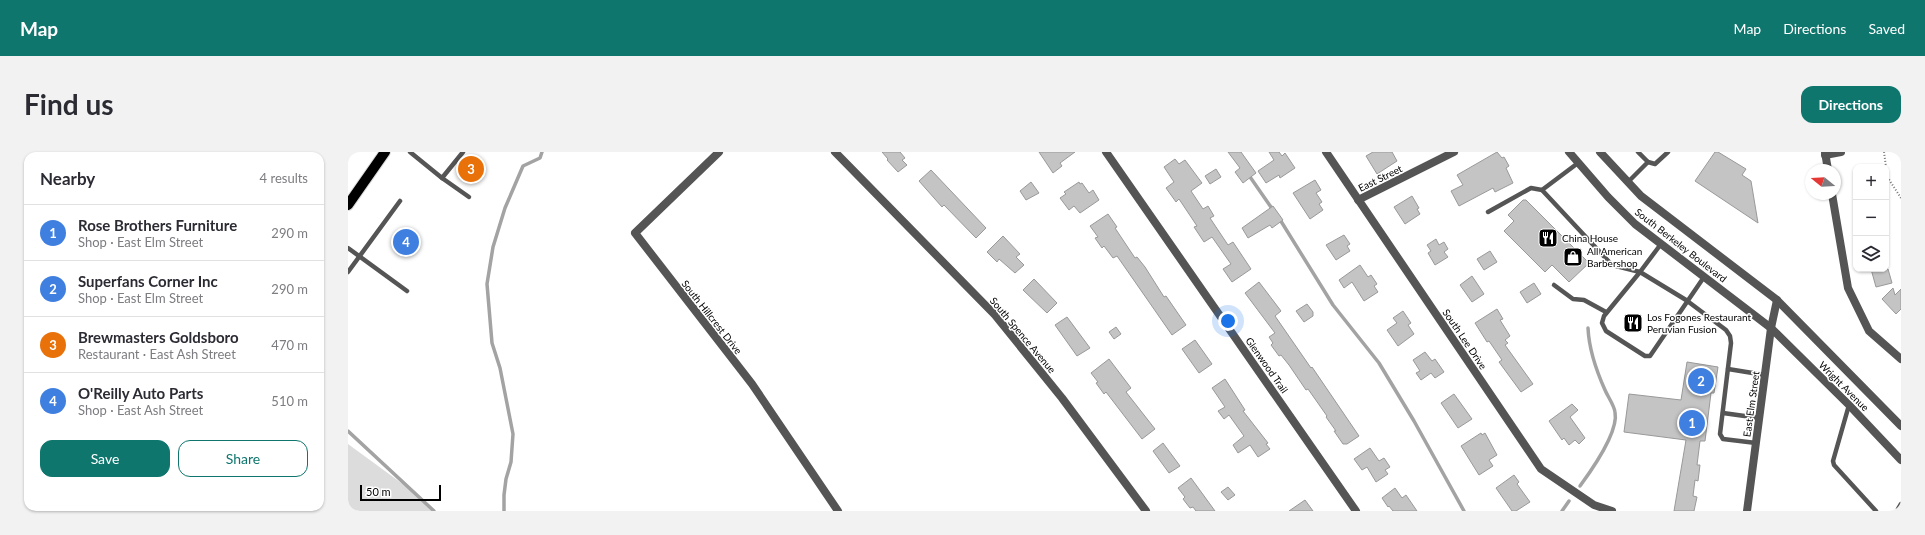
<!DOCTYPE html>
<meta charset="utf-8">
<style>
:root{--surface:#fff;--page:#f2f2f3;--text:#2b2b33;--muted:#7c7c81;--line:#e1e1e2;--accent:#0f766e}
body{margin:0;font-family:Lato,sans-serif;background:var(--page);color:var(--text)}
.controls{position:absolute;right:12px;top:12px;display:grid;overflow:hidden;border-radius:8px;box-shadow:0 1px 3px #0004}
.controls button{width:36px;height:36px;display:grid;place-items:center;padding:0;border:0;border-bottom:1px solid var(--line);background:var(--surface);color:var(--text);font:20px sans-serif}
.compass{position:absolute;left:1457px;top:12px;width:36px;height:36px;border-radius:50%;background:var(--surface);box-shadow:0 1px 3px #0004;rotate:288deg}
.scale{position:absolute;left:12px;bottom:10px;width:81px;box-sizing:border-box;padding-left:4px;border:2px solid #000;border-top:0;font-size:11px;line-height:14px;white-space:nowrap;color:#000;-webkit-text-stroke:3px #fff;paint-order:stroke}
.you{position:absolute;left:880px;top:169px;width:14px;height:14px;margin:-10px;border:3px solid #fff;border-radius:50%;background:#1a73e8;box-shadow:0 0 0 6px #1a73e833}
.badge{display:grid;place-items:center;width:26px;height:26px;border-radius:50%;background:var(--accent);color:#fff;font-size:13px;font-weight:700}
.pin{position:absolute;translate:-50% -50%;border:2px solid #fff;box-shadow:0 1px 4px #0006}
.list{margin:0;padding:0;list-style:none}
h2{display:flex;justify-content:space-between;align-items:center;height:52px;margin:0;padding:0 16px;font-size:17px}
h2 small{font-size:13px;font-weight:400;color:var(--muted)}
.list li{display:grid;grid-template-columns:26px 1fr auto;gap:12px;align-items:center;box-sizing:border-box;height:56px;padding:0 16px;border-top:1px solid var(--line)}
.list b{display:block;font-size:15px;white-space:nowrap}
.list p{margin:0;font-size:13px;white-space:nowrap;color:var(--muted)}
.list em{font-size:13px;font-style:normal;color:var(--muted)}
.actions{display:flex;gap:8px;padding:12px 16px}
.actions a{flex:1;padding:9px 0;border:1px solid var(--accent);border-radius:12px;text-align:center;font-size:14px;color:var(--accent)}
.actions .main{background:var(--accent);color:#fff}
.icon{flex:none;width:22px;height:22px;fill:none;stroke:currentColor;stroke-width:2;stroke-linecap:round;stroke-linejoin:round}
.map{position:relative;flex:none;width:1553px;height:359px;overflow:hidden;border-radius:12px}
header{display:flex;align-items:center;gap:24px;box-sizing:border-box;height:56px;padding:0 20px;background:var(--accent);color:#fff}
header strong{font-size:19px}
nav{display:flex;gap:22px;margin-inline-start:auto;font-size:14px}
.intro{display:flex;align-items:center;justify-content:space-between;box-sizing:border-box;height:96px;padding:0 24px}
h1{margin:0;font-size:28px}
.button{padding:10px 18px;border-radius:12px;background:var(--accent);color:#fff;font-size:14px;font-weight:700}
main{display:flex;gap:24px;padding:0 24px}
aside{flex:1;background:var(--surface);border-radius:12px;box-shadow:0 1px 3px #0004}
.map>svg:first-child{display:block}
.green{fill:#dcdcdc}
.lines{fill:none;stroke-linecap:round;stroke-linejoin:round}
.stream{stroke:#a3a3a3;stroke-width:3.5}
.building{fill:#c4c4c4;stroke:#999}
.primary-casing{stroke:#dbdbdb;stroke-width:12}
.path{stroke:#777;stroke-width:2;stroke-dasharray:1 2;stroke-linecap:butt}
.service{stroke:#555;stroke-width:4.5}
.minor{stroke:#555;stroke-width:8}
.tertiary{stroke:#555;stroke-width:8}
.primary{stroke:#000;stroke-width:10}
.labels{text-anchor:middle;stroke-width:3;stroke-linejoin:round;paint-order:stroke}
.street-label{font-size:10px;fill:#000;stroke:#fff}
.poi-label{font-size:10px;fill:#000;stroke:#fff;text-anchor:start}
</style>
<header>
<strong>Map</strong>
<nav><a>Map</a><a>Directions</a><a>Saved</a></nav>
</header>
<div class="intro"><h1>Find us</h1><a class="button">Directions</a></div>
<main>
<aside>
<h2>Nearby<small>4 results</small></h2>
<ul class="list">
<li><span class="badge" style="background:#3f7fe0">1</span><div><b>Rose Brothers Furniture</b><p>Shop · East Elm Street</p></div><em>290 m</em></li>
<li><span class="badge" style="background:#3f7fe0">2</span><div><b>Superfans Corner Inc</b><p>Shop · East Elm Street</p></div><em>290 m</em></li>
<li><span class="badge" style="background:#e8710a">3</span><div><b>Brewmasters Goldsboro</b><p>Restaurant · East Ash Street</p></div><em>470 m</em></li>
<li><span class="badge" style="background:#3f7fe0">4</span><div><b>O'Reilly Auto Parts</b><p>Shop · East Ash Street</p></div><em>510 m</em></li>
</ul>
<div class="actions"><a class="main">Save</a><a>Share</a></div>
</aside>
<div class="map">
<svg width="1553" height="359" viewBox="0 0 1553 359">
<rect width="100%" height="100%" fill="#fff"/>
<polygon class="green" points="0,292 67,341 84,359 0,359"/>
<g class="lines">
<g class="stream">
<polyline points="900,22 925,58"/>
<polyline points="931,66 985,153 1031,211 1066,269 1116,359"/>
<polyline points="0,279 86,359"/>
<path d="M1232,334C1243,319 1271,280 1267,260C1266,253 1260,245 1257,238C1248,218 1241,198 1240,176"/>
<polyline points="156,359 156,343 158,327 163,310 165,282 152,216 144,191 139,132 145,95 157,56 175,14 192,6 194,0"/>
<polyline points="1214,359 1221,349"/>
</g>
</g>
<g class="building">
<polygon points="534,0 552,0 557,6 554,8 559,13 550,20 539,8 540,7"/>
<polygon points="691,0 727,0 712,11 714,14 705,21"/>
<polygon points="880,0 893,0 908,21 895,31 887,20 892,16"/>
<polygon points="921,0 931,0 934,4 937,1 947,16 932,26 931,23 918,31 910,19 926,8"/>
<polygon points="1025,0 1044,0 1049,9 1029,22 1018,4"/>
<polygon points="1149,0 1154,6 1156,5 1161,14 1158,16 1165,31 1147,40 1145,36 1111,54 1103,39 1115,33 1109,23"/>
<polygon points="1367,0 1370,0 1398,17 1394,23 1403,29 1410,71 1347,29"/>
<polygon points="827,7 831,12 837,8 854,31 843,39 855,57 860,54 866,64 862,66 880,93 885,90 903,117 884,130 875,117 883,112 864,85 856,90 846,75 849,74 831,47 828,50 818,36 826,30 816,15"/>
<polygon points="868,17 873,25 862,32 857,24"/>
<polygon points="583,18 638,76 628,86 596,53 594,55 571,29"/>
<polygon points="967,28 973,38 968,41 974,50 971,52 975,58 962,67 945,41"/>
<polygon points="683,30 691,41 678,48 672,39"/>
<polygon points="731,30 732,32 734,31 741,41 745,38 751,48 732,61 726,54 721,58 712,46 718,42 716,40"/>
<polygon points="1064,44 1071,56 1069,57 1072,62 1057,72 1046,55"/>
<polygon points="1175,48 1178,48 1241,111 1221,130 1204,113 1197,120 1156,79 1166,69 1160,63"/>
<polygon points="925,54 935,68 924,76 922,73 900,86 894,76"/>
<polygon points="760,62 769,75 767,76 787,106 789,105 797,115 816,145 818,144 838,173 824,183 769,104 765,106 756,94 754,96 747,86 750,85 742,74"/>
<polygon points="996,83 1002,92 999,94 1002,99 988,108 978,93"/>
<polygon points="655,84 672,102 668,105 676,113 667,121 651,107 649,110 639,100"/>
<polygon points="1088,87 1091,93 1096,90 1100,97 1096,100 1100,105 1087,113 1080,101 1083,99 1079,93"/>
<polygon points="1142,99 1149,110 1136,118 1129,107"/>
<polygon points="1012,113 1020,125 1023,123 1029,132 1026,134 1030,140 1016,149 1004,130 996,136 991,128"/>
<polygon points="1523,117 1540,117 1544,131 1528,135"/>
<polygon points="1124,124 1136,142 1124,150 1112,133"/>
<polygon points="686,127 709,151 699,161 675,138"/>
<polygon points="911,130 933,159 927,164 963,216 964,215 1011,284 999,292 995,292 986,279 988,279 978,265 979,264 960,237 958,238 941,213 933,203 931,204 923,193 925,191 921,185 927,181 897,141"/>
<polygon points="1186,131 1193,142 1179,151 1172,140"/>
<polygon points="1545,136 1547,143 1553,137 1553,157 1548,162 1534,147"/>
<polygon points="959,152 965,160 965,164 956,170 948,159"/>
<polygon points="1149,157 1155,167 1152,168 1162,184 1157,188 1160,191 1157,193 1185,232 1173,240 1151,210 1154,208 1141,189 1139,190 1127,171"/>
<polygon points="1055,159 1063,171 1060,173 1066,182 1050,194 1039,178 1049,171 1045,166"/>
<polygon points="719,165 742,196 729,204 707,173"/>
<polygon points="768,175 773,182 766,187 761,180"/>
<polygon points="847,188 864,212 851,221 834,197"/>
<polygon points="1077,200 1084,209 1087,207 1096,220 1087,226 1083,221 1073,228 1068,221 1072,219 1065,208"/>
<polygon points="761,207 783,236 778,240 807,277 794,287 758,240 756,242 748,231 750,230 743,221"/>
<polygon points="1339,210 1370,215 1366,241 1363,241 1357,289 1352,289 1349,313 1352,313 1350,329 1347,328 1345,344 1349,345 1346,359 1326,359 1338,288 1276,280 1281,242 1333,248"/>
<polygon points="877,227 897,258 895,259 920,291 918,292 922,297 910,305 902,293 890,301 885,293 896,284 881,263 876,267 870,259 877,255 864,236"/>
<polygon points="1106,242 1124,267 1110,276 1093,251"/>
<polygon points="1224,252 1230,258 1222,265 1237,286 1231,292 1227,288 1221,293 1216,286 1214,288 1201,269"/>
<polygon points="1133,281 1134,283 1137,281 1149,303 1141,308 1145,314 1131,323 1113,294"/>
<polygon points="815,291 832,314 821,321 805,299"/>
<polygon points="1022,296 1031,309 1036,306 1042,315 1037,318 1040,322 1028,330 1019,315 1014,318 1006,307"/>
<polygon points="1166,323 1171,330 1169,332 1182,350 1168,359 1164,359 1148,336"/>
<polygon points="843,326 867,359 848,359 845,355 842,356 835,347 837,345 830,336"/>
<polygon points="880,335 887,343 880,348 873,340"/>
<polygon points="1047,336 1054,346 1058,343 1069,359 1045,359 1041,354 1040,355 1034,346"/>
<polygon points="957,348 965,359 941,359"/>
</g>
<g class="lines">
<g class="primary-casing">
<polyline id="primary" points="0,53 37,0"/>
</g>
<g class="path">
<polyline points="1536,0 1538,15"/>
<polyline points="1538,16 1540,26 1553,46"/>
</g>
<g class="service">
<polyline points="62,0 94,26 115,0"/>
<polyline points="1290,0 1300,10"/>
<polyline points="1230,11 1194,38 1264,113 1292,120 1338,148 1378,178 1382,184 1383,191 1372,282 1375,287 1408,291"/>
<polyline points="94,26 121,45"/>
<polyline points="1280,30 1300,10 1307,12 1320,0"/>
<polyline points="1140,60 1183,36 1194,38"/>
<polyline points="1313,92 1292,120 1256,164 1254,171 1258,179 1297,204 1302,204 1356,125"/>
<polyline points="0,96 59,139"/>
<polyline points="0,120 52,49"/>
<polyline points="1206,133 1225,147 1236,148 1258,160"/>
<polyline points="1380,217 1417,223"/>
<polyline points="1501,253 1485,309 1486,313 1528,359"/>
<polyline points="1375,261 1411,266"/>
<polyline points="1553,352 1550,357 1553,357"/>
</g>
<g class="minor">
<polyline points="371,0 287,81 404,232 490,359"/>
<polyline points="487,0 647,163 714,246 798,359"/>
<polyline points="758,0 1008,359"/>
<polyline points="978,0 1193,317 1246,353 1264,359"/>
<polyline points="1477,0 1480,18"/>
<polyline points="1477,3 1493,0"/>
<polyline points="1484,42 1500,136 1521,179 1553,207"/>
<polyline points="1010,48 1106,0"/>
</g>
<g class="tertiary">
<polyline points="1221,0 1260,45 1287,72 1423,176 1501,253 1553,308"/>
<polyline points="1252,0 1293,44 1429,148 1553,274"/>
<polyline points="1399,359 1423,176 1429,148"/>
</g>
<use href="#primary" class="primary"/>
</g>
<defs>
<g id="restaurant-square" transform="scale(1)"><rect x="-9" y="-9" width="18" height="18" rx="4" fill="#000" stroke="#fff"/><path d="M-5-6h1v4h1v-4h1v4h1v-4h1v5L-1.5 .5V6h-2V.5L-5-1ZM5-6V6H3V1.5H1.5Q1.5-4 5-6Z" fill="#fff"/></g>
<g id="shop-square" transform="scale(1)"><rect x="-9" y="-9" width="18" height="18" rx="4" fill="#000" stroke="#fff"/><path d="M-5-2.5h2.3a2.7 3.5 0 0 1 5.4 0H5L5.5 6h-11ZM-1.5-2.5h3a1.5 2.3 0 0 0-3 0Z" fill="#fff"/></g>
</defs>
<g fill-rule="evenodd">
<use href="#restaurant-square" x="1200" y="86"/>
<use href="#shop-square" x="1225" y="105"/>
<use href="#restaurant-square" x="1285" y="171"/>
</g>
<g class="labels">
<g class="street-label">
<text transform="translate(1032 26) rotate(-26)" y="4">East Street</text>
<text transform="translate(1333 93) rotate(38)" y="4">South Berkeley Boulevard</text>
<text transform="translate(364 165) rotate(52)" y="4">South Hillcrest Drive</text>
<text transform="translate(675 183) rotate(50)" y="4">South Spence Avenue</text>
<text transform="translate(1117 187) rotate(56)" y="4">South Lee Drive</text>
<text transform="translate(919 213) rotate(55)" y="4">Glenwood Trail</text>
<text transform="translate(1496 234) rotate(45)" y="4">Wright Avenue</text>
<text transform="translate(1403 252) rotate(-82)" y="4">East Elm Street</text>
</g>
<g class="poi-label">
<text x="1214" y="90">China House</text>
<text x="1239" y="103">All American<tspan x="1239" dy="12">Barbershop</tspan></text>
<text x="1299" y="169">Los Fogones Restaurant<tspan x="1299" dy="12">Peruvian Fusion</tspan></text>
</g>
</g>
</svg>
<div class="controls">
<button>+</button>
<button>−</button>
<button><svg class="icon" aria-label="layers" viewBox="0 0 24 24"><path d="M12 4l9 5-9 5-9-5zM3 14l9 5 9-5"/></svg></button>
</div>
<svg class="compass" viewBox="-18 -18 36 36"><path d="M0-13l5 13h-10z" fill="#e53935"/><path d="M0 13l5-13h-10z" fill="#7c7c81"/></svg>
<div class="scale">50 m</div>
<div class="you"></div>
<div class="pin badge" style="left:1344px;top:271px;background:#3f7fe0">1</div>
<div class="pin badge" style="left:1353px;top:229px;background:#3f7fe0">2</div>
<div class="pin badge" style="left:123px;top:17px;background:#e8710a">3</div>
<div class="pin badge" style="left:58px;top:90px;background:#3f7fe0">4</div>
</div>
</main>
